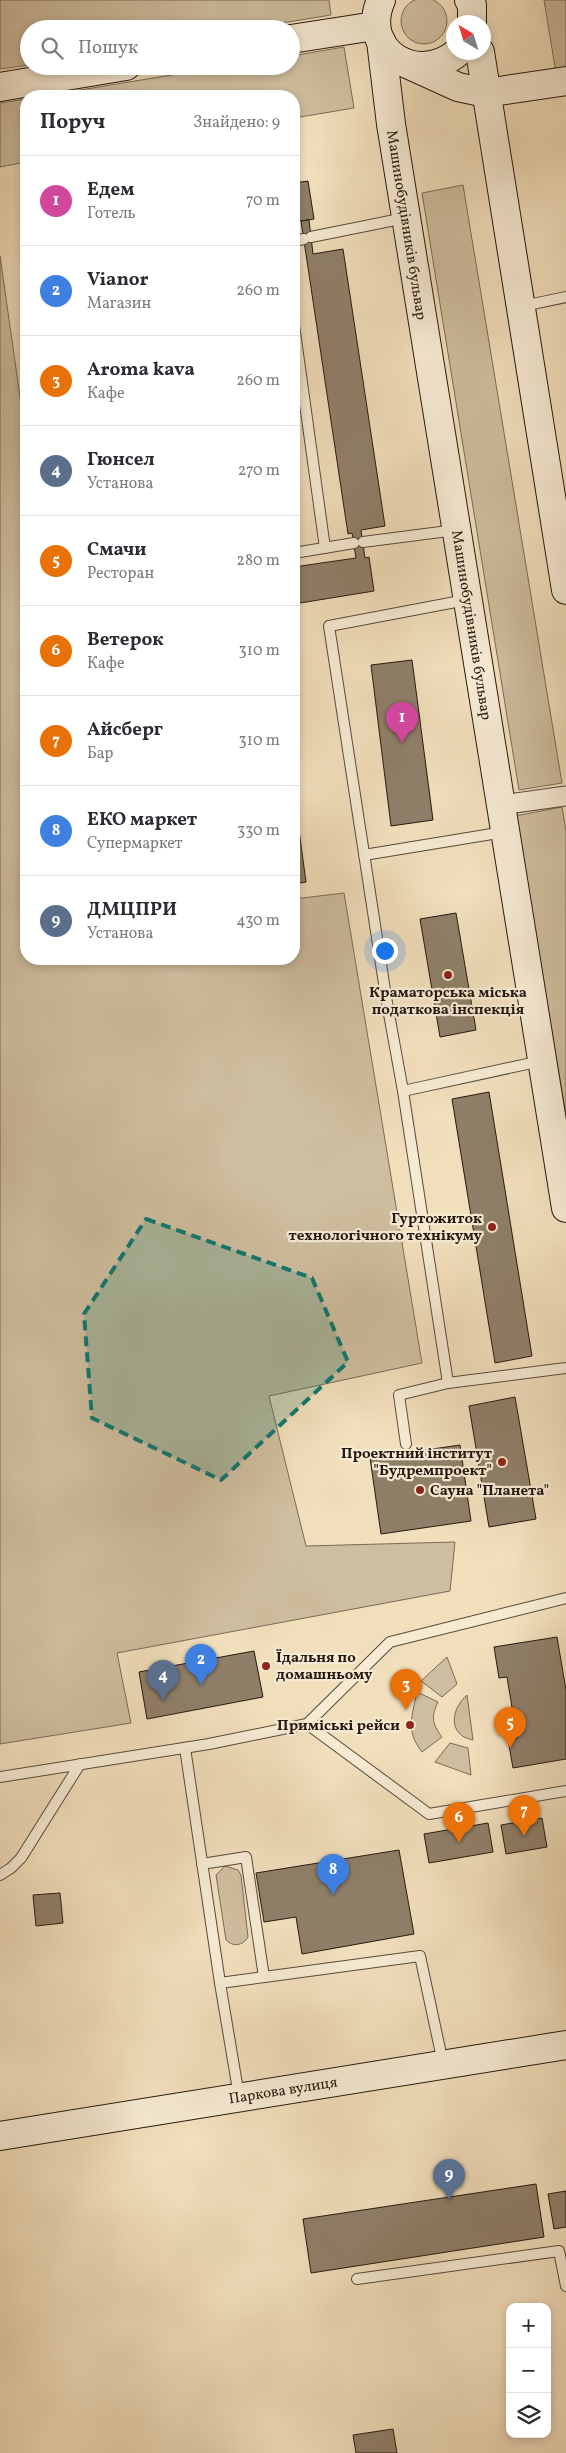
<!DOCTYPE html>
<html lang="uk">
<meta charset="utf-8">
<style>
:root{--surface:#fff;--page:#f7f7f7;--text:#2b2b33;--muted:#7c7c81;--line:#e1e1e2;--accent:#7c3aed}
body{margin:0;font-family:Vollkorn,serif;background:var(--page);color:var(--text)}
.controls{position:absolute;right:15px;bottom:15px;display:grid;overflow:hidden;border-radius:10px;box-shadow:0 2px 8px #0003}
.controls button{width:45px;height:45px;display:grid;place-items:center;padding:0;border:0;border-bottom:1px solid var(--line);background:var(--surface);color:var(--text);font:25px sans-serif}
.compass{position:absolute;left:446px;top:15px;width:45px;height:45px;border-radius:50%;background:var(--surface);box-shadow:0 2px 8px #0003;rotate:322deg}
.you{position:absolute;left:384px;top:950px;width:18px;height:18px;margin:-12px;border:4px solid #fff;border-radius:50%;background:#1a73e8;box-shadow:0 0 0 8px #1a73e833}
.badge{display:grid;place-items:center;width:32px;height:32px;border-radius:50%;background:var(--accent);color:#fff;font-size:16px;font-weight:700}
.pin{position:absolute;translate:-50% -41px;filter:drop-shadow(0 1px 2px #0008)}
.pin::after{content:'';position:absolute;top:26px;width:18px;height:15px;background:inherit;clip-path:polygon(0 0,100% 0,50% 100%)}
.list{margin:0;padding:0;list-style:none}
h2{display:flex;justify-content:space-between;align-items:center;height:65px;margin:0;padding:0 20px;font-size:21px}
h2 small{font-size:16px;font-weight:400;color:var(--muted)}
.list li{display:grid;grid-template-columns:32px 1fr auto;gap:15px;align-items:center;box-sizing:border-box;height:90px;padding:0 20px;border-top:1px solid var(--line)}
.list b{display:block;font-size:19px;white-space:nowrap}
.list p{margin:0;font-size:16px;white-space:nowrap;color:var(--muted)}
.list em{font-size:16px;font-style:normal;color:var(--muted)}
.icon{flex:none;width:28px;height:28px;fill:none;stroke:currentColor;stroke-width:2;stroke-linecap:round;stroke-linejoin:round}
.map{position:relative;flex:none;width:566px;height:2453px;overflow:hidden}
.search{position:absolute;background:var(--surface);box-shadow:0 2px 8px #0003;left:20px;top:20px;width:280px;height:55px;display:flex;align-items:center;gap:12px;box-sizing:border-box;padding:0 18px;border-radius:28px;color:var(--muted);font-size:19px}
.panel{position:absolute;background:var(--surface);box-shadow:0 2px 8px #0003;left:20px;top:90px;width:280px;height:875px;border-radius:20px}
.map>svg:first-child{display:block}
.green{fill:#cebd9e;stroke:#796b58}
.building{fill:#8f7f69;stroke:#241911}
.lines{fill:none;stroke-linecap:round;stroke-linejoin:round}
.lane-casing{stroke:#574a3c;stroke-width:12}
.street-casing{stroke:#574a3c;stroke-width:21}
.secondary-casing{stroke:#241911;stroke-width:30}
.lane{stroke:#f6ead3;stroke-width:10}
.street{stroke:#f6ead3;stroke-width:19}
.secondary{stroke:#f6ead3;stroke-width:28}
.marked{fill:#0f766e;fill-opacity:0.2;stroke:#0f766e;stroke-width:4;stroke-dasharray:10 6;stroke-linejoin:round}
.poi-dot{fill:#8f2418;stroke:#f6ead3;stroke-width:2}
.labels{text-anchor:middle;stroke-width:4.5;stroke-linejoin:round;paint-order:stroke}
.street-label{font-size:15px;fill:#241911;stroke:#f6ead3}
.poi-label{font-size:15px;font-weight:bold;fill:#241911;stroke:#f6ead3;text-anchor:end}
</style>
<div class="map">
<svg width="566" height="2453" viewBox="0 0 566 2453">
<rect width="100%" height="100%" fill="#f1debb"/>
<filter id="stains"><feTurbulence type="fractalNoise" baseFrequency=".004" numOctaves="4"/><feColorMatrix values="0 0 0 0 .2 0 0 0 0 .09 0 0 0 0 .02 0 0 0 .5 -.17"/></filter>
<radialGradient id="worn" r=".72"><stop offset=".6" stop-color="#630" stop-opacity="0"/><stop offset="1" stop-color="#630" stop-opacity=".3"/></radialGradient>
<g class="green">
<circle cx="424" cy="21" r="23"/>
<polygon points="0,0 329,0 331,15 245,29 29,29 29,65 0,69"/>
<polygon points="544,0 566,0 566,71 556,73"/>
<polygon points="344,47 354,108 294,118 294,96 44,96 226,66 291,66 291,56"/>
<polygon points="26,99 26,162 0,167 0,103"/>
<polygon points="463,185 562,783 519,790 422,193"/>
<polygon points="0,256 26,439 26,959 294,959 294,899 344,893 422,1363 269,1396 306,1546 455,1542 450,1591 117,1653 131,1723 0,1744"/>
<polygon points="562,807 566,831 566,1115 515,816"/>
<polygon points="447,1657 457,1684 442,1697 421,1681"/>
<path d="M417,1692L438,1702C431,1716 432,1724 442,1737L422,1752C405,1730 412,1717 417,1692Z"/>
<path d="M467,1695L473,1740C447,1735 451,1709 467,1695Z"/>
<polygon points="450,1743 468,1748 471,1775 435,1762"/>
<path d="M225,1866L238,1870L241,1875L248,1937C243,1946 233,1947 226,1940L216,1875Z"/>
</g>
<g class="building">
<polygon points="308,181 314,219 294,222 294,183"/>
<polygon points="309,220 313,254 343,249 385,526 361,530 365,558 369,557 374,591 294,604 294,567 356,558 352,533 348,534 301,221"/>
<polygon points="21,277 26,277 26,312"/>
<polygon points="412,660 433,820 391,826 371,665"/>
<polygon points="294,794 306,882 294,884"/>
<polygon points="456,913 476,1030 440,1037 420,919"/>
<polygon points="489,1092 532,1356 495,1363 452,1099"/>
<polygon points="515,1397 536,1519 489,1527 469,1406"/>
<polygon points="460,1445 471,1521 381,1534 370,1458"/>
<polygon points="557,1637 566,1690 566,1759 513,1768 508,1740 517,1738 507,1677 499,1678 494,1647"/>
<polygon points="254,1651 263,1697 147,1719 139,1672"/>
<polygon points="542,1818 547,1847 506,1854 501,1825"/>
<polygon points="488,1823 493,1852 429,1863 424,1834"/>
<polygon points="399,1850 414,1934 302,1954 296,1917 264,1922 256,1873"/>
<polygon points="60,1893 63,1923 36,1926 33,1895"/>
<polygon points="536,2184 544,2237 311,2273 303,2219"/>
<polygon points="566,2191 566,2227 554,2229 548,2194"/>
<polygon points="393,2429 397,2453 356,2453 353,2435"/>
</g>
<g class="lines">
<g class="lane-casing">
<g id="lane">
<polyline points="311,237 405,218"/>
<polyline points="294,241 304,239"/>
<polyline points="523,306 566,297"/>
<polyline points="294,325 325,548"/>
<polyline points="363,542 456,530"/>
<polyline points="294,553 354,543"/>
<polyline points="466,600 329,626 387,1003 403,1091 541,1061"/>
<polyline points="364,855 504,832"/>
<polyline points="403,1091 448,1383"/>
<polyline points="406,1444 399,1395 448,1383 566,1368"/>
<polyline points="307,1724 429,1814 566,1791"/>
<polyline points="185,1748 220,1983"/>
<polyline points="0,1777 209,1744 307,1724 390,1642 566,1598"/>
<polyline points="202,1864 246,1857 264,1977"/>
<polyline points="0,1875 11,1868 21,1858 80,1764"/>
<polyline points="239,2096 220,1983 420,1956 443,2063"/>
<polyline points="357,2279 559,2251 566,2286"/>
</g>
</g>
<g class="street-casing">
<polyline id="street" points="501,805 566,796"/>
</g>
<g class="secondary-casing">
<g id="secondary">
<path d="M381,0C359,51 417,87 458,52"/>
<polyline points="469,0 472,5 472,22"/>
<polyline points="291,39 375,26"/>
<polyline points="381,41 391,124 566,1208"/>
<polyline points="480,52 566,590"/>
<polyline points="403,62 458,87 486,93 566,81"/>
<polyline points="0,87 126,66"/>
<polyline points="0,2136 566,2045"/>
</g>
</g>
<use href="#lane" class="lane"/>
<use href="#street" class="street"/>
<use href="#secondary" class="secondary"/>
</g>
<path class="marked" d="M146,1219L312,1278L348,1362L221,1480L92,1418L84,1314Z"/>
<g class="poi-dot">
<circle cx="448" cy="975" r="5"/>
<circle cx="492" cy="1227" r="5"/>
<circle cx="502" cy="1462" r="5"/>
<circle cx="420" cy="1490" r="5"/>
<circle cx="266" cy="1666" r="5"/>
<circle cx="410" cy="1725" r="5"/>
</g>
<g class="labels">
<g class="street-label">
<text transform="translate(407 225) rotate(81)" y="5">Машинобудівників бульвар</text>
<text transform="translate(472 625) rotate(81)" y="5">Машинобудівників бульвар</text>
<text transform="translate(283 2090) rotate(-9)" y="5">Паркова вулиця</text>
</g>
<g class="poi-label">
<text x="448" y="997" text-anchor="middle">Краматорська міська<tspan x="448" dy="17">податкова інспекція</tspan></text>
<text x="482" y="1223">Гуртожиток<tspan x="482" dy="17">технологічного технікуму</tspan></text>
<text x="492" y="1458">Проектний інститут<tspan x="492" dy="17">"Будремпроект"</tspan></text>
<text x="430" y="1495" text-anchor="start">Сауна "Планета"</text>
<text x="276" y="1662" text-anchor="start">Їдальня по<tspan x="276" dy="17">домашньому</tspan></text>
<text x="400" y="1730">Приміські рейси</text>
</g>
</g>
<rect width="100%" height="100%" filter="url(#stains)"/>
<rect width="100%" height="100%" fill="url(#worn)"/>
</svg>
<div class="controls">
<button>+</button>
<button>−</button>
<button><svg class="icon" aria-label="layers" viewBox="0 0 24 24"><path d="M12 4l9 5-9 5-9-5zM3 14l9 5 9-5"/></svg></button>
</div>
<svg class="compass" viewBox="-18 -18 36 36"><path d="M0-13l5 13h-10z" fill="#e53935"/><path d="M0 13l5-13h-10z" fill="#7c7c81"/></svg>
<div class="you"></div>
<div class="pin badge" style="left:402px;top:743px;background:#d1479c">1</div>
<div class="pin badge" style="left:201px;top:1685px;background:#3f7fe0">2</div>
<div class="pin badge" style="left:406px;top:1710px;background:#e8710a">3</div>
<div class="pin badge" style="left:163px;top:1701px;background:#5c6f8a">4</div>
<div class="pin badge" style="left:510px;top:1748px;background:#e8710a">5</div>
<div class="pin badge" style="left:459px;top:1843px;background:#e8710a">6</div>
<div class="pin badge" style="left:524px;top:1836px;background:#e8710a">7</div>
<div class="pin badge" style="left:333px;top:1895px;background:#3f7fe0">8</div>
<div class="pin badge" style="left:449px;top:2200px;background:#5c6f8a">9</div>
<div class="search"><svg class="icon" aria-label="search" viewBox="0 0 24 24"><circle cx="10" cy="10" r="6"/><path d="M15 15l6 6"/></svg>Пошук</div>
<section class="panel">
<h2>Поруч<small>Знайдено: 9</small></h2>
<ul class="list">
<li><span class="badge" style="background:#d1479c">1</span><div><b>Едем</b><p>Готель</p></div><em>70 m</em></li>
<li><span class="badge" style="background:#3f7fe0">2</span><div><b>Vianor</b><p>Магазин</p></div><em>260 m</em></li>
<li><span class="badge" style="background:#e8710a">3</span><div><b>Aroma kava</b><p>Кафе</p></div><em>260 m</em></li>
<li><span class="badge" style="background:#5c6f8a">4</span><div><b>Гюнсел</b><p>Установа</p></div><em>270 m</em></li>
<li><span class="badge" style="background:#e8710a">5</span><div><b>Смачи</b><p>Ресторан</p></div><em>280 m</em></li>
<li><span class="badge" style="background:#e8710a">6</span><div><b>Ветерок</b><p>Кафе</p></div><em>310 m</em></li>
<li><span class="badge" style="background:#e8710a">7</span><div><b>Айсберг</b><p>Бар</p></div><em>310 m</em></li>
<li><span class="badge" style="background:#3f7fe0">8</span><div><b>ЕКО маркет</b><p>Супермаркет</p></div><em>330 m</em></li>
<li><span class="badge" style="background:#5c6f8a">9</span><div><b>ДМЦПРИ</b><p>Установа</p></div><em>430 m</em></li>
</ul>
</section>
</div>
